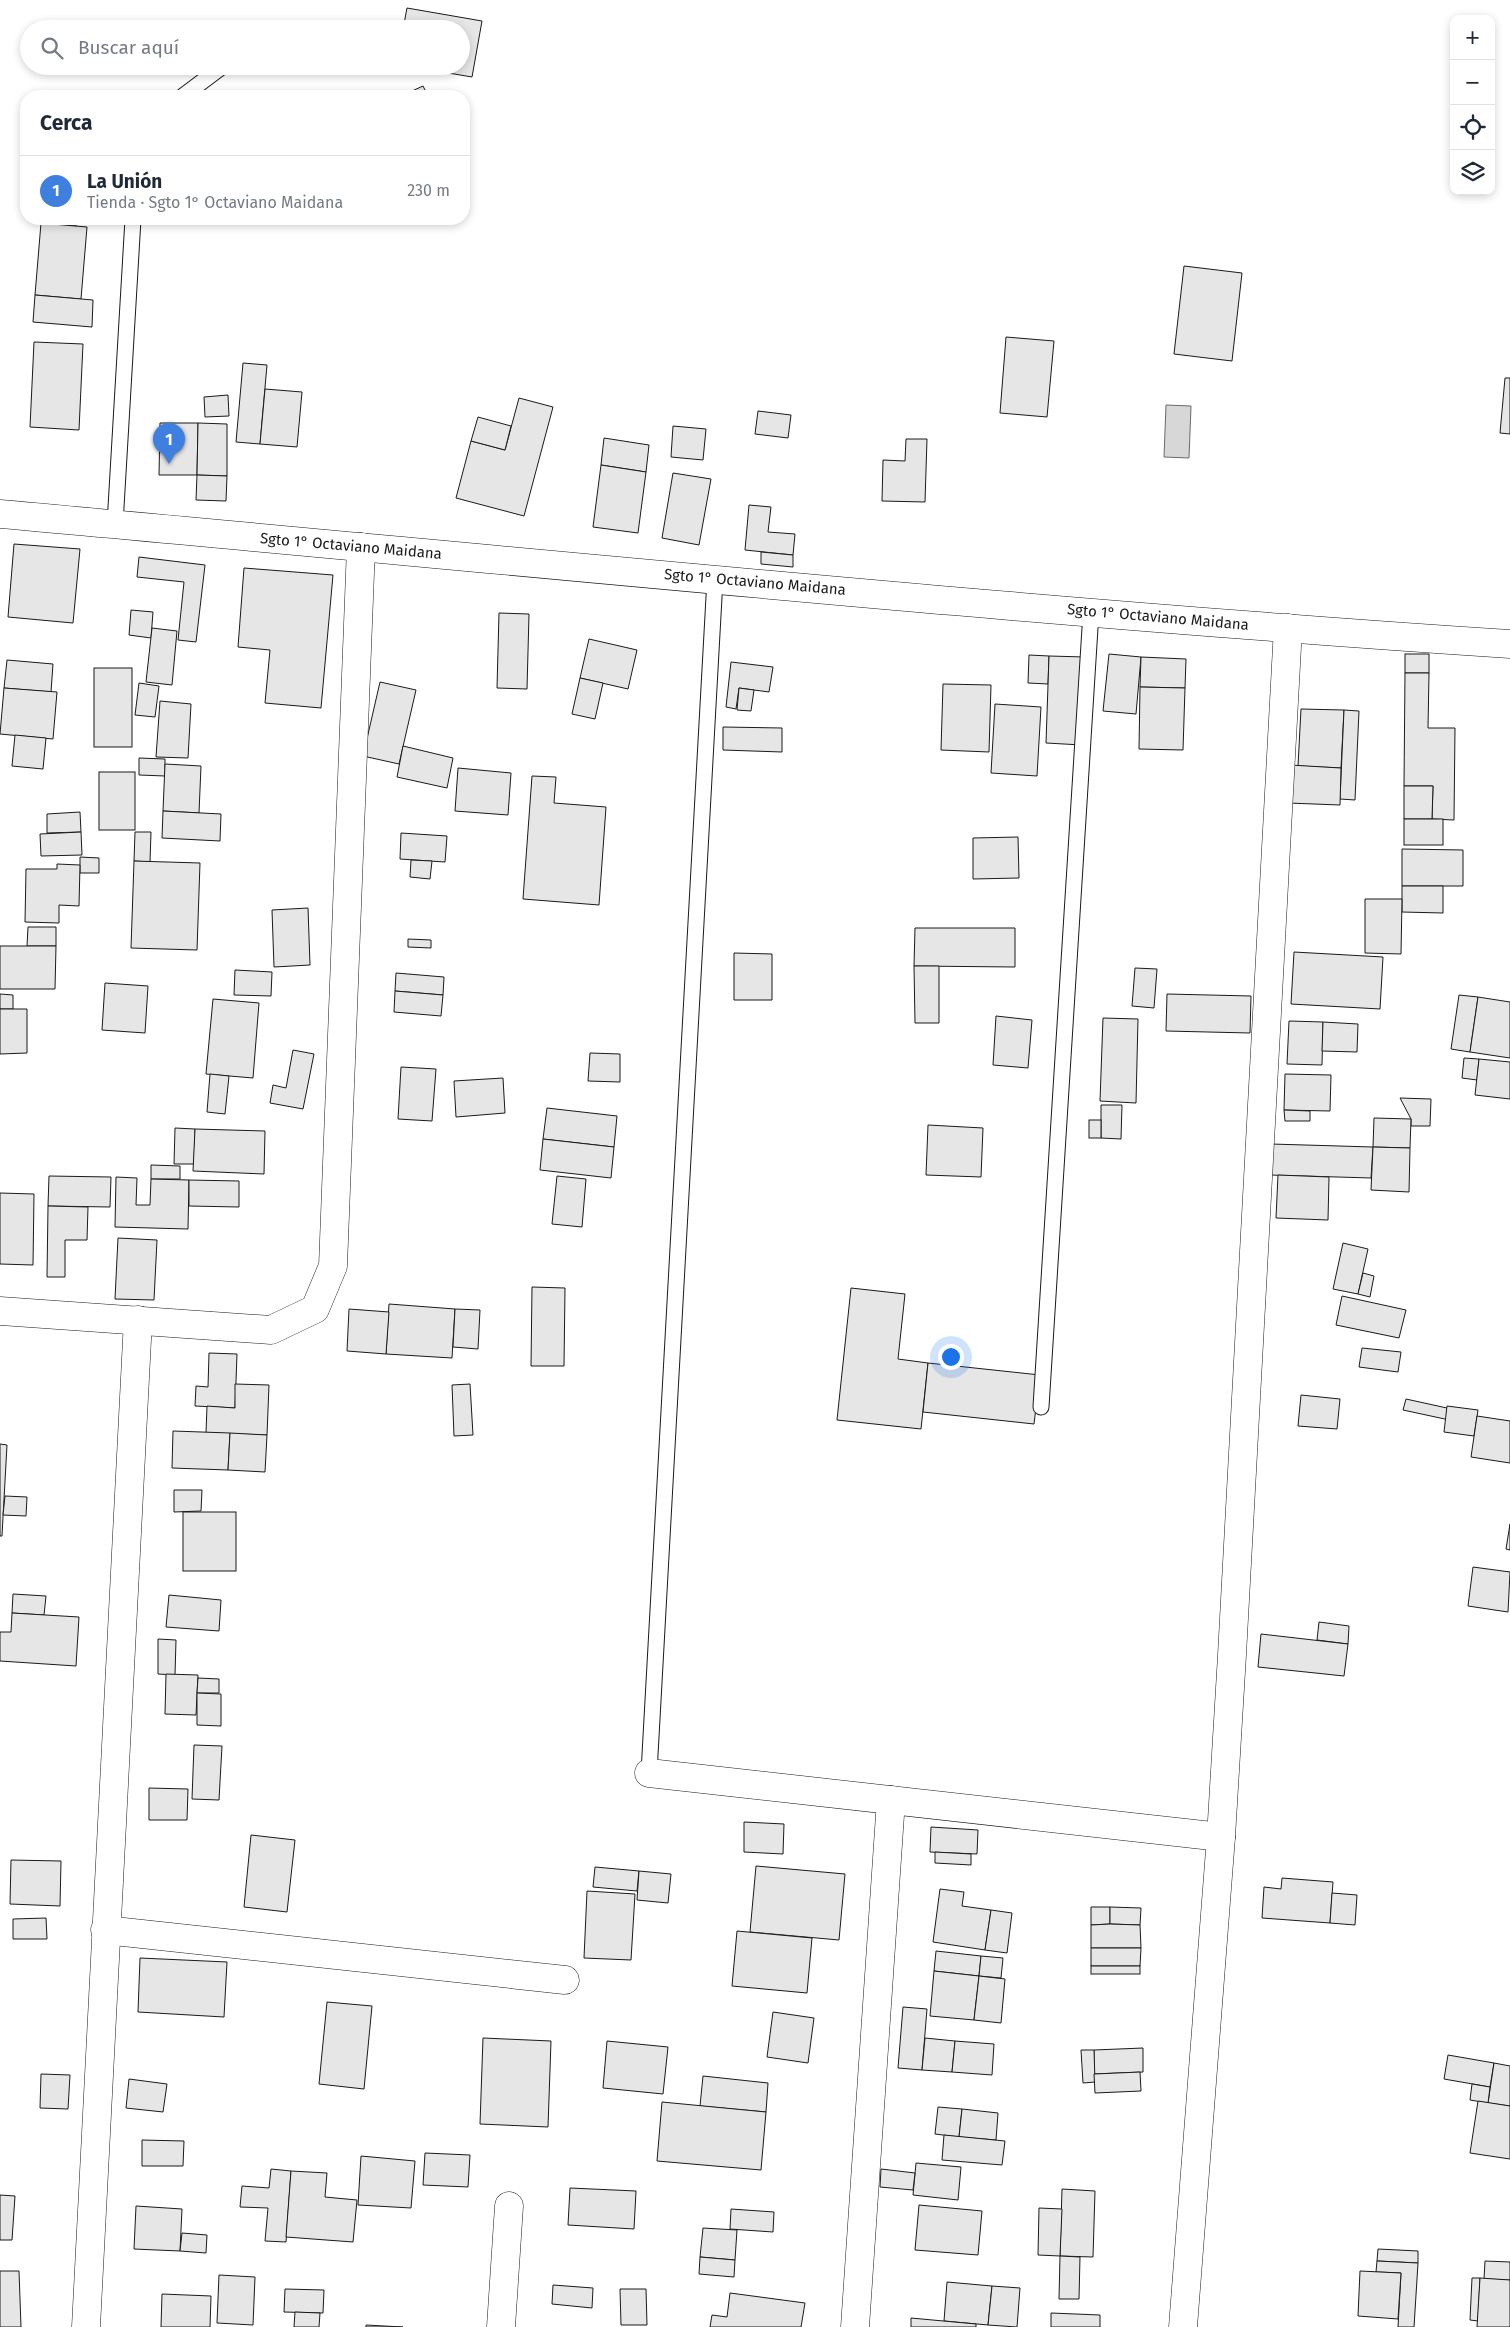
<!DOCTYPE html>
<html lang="es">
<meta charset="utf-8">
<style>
:root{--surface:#fff;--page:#f6f6f7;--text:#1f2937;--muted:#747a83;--line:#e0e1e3;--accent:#c62828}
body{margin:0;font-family:"Fira Sans",sans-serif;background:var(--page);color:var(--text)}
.controls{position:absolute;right:15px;top:15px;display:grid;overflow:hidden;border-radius:10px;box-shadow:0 2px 8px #0003}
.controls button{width:45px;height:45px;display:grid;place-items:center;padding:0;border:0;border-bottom:1px solid var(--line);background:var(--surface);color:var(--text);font:25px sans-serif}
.you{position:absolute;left:950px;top:1356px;width:18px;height:18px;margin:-12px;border:4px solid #fff;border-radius:50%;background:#1a73e8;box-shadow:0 0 0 8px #1a73e833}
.badge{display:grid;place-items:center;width:32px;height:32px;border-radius:50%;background:var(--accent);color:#fff;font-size:16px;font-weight:700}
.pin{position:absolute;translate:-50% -41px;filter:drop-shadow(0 1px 2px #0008)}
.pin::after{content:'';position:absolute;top:26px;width:18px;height:15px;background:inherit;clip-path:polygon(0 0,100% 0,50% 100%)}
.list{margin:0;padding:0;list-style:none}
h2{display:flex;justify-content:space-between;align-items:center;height:65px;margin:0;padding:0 20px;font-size:21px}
h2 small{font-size:16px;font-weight:400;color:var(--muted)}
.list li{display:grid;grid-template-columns:32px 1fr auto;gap:15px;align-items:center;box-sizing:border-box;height:70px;padding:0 20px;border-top:1px solid var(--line)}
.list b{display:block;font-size:19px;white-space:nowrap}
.list p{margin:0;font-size:16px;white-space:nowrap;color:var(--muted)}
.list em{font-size:16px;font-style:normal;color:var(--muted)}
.icon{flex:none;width:28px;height:28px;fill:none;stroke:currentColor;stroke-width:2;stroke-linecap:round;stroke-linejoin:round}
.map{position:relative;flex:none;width:1510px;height:2327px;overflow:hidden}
.search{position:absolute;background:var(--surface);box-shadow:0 2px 8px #0003;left:20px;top:20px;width:450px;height:55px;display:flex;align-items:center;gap:12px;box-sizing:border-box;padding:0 18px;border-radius:28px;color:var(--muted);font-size:19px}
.panel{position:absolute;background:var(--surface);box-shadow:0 2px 8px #0003;left:20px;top:90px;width:450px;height:135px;border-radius:20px}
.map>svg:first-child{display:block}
.water{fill:#d7d7d7;stroke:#6a6a6a}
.building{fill:#e6e6e6;stroke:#1a1a1a}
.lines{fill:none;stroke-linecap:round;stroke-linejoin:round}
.lane-casing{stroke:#1a1a1a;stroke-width:17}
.street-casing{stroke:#1a1a1a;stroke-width:29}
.secondary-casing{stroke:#1a1a1a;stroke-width:29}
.lane{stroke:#fff;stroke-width:15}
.street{stroke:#fff;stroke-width:28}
.secondary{stroke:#fff;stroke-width:28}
.labels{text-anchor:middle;stroke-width:4;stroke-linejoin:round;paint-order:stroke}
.street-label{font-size:15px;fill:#1a1a1a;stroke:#fff}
</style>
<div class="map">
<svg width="1510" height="2327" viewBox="0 0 1510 2327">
<rect width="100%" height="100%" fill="#fff"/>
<polygon class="water" points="1166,405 1191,406 1189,458 1164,457"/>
<g class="building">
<polygon points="407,8 482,21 472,77 407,66 461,66 461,29 403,29"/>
<polygon points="423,86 428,96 401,96"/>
<polygon points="41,219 76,219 76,226 41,223"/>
<polygon points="41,223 87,227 81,299 35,295"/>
<polygon points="1184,266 1242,273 1232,361 1174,354"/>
<polygon points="35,295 93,300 92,327 33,322"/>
<polygon points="1006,337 1054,341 1047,417 1000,413"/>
<polygon points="34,342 83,344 79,430 30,427"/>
<polygon points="243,363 267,365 260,444 236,442"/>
<polygon points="1505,378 1510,378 1510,434 1500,433"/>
<polygon points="265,389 302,392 297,447 260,444"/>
<polygon points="228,395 229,416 205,417 204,397"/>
<polygon points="519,398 553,407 524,516 456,498 471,441 505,450"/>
<polygon points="758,411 791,415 788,438 755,434"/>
<polygon points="478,417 511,426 505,450 471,441"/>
<polygon points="160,423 198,423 197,475 159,475"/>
<polygon points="198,423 227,424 227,476 197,475"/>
<polygon points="673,426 706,429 703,460 671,457"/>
<polygon points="604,438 649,445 646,472 601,465"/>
<polygon points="906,439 927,439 925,502 882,501 883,460 905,461"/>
<polygon points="601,465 646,472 638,533 593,527"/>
<polygon points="673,473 711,479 699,545 662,538"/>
<polygon points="197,475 227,476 226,501 196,500"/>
<polygon points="749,505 771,507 768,532 795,534 793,555 745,550"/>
<polygon points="14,544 80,549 73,623 8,617"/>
<polygon points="761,552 793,555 793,567 761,564"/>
<polygon points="139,557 205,565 196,642 178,640 184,582 137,577"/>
<polygon points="244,568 333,575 321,708 265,703 270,650 238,647"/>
<polygon points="131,610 153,612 151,638 129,635"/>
<polygon points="499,613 529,614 527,689 497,688"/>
<polygon points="152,628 177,631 172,685 146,682"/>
<polygon points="589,639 637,650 628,689 580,678"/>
<polygon points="1109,654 1141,657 1136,714 1103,711"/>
<rect x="1405" y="654" width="24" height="19"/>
<polygon points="1029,655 1049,656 1048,684 1028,683"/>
<polygon points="1049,656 1085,657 1082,745 1046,743"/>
<polygon points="1141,657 1186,659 1185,688 1140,687"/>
<polygon points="7,660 53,664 51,692 4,688"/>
<polygon points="731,662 773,667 769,692 739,688 736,709 726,707"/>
<rect x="94" y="668" width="38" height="79"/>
<polygon points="1405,673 1429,673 1428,728 1455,728 1454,820 1432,819 1433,786 1404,786"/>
<polygon points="580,678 603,683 595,719 572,714"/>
<polygon points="380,682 416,690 399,764 363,756"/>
<polygon points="139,683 159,686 155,717 135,715"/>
<polygon points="943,684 991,685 989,752 941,750"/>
<polygon points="1140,687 1185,688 1183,750 1139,749"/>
<polygon points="4,688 57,692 53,739 0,734"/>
<polygon points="739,688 754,690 751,711 737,710"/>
<polygon points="160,701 191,704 188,758 156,757"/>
<polygon points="995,704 1041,707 1037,776 991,773"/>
<polygon points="1301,709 1344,710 1341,768 1298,766"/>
<polygon points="1344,710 1359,711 1355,800 1340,799"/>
<polygon points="723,727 782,728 782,752 723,750"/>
<polygon points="15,735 46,738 43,769 12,766"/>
<polygon points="403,746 453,758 447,788 397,777"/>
<polygon points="139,758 165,759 165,776 139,775"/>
<polygon points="165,764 201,766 199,813 163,811"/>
<polygon points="1290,765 1341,768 1340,805 1288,803"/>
<polygon points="458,768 511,773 508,815 455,811"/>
<rect x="99" y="772" width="36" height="58"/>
<polygon points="532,776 556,777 554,803 606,807 599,905 523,899"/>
<polygon points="1404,786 1433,786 1432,819 1404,819"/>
<polygon points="163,811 221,814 220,841 162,838"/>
<polygon points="80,812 81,832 47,833 47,814"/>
<rect x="1404" y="819" width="39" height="26"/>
<polygon points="81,832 82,855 41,856 40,834"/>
<polygon points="135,832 151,832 150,862 134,861"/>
<polygon points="401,833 447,836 445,862 400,859"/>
<polygon points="1018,837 1019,878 973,879 973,838"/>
<polygon points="1402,849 1463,850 1463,886 1402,886"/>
<polygon points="80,857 99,858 99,873 80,873"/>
<polygon points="411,860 432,861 430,879 410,877"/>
<polygon points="134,861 200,863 197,950 131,948"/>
<polygon points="57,864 80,865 79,906 59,905 59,923 25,922 26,869 57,869"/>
<polygon points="1402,886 1443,886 1443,913 1402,912"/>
<polygon points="1365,899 1402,899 1401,954 1365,953"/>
<polygon points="308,908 310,965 274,967 272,910"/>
<polygon points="28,927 56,927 56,946 27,946"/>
<polygon points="915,928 1015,928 1015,967 914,966"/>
<polygon points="408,939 431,940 431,948 408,947"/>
<polygon points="0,946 56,946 55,989 0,989"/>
<polygon points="1294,952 1383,957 1380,1009 1291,1004"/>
<polygon points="734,953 772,954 772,1000 734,1000"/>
<polygon points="914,966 939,966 939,1023 915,1023"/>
<polygon points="1135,968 1157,969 1154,1008 1132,1006"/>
<polygon points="235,970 272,972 271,996 234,995"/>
<polygon points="396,973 444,977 443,995 395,991"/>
<polygon points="105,983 148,986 145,1033 102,1030"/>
<polygon points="395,991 443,995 441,1016 394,1012"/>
<polygon points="0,994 13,995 13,1009 0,1009"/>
<polygon points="1167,994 1251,996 1250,1033 1166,1031"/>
<polygon points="1459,995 1478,997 1470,1052 1451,1049"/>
<polygon points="1478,997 1510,1002 1510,1058 1470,1052"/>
<polygon points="213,999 259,1003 253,1078 206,1074"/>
<polygon points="0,1009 27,1009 27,1053 0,1054"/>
<polygon points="996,1016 1032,1020 1028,1068 993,1065"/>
<polygon points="1103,1018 1138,1019 1136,1103 1100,1101"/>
<polygon points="1289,1021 1323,1022 1322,1065 1287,1064"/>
<polygon points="1323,1022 1358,1024 1357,1052 1322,1051"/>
<polygon points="293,1050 314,1054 303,1109 270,1103 273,1085 286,1088"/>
<polygon points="590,1053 620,1054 620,1082 588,1081"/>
<polygon points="1464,1058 1479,1059 1477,1080 1462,1078"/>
<polygon points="1479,1059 1510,1062 1510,1099 1475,1095"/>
<polygon points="401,1067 436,1069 432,1121 398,1119"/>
<polygon points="210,1074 229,1076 225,1114 207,1112"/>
<polygon points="1285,1074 1331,1075 1330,1111 1284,1110"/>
<polygon points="503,1078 505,1113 456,1117 454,1081"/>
<polygon points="1400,1098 1431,1099 1430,1126 1411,1126 1411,1119"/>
<polygon points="1101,1105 1122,1105 1121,1139 1101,1138"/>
<polygon points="547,1108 617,1116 614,1147 543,1139"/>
<polygon points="1284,1110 1310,1111 1310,1121 1285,1121"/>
<polygon points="1374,1118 1411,1119 1410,1148 1373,1147"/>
<rect x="1089" y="1120" width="12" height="18"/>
<polygon points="928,1125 983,1128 981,1177 926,1175"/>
<polygon points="175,1128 195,1129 194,1164 174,1164"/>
<polygon points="195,1129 265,1131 264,1174 193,1171"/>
<polygon points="543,1139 614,1147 611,1178 540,1170"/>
<polygon points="1271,1144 1373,1147 1371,1178 1270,1175"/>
<polygon points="1373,1147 1410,1148 1409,1192 1371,1190"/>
<polygon points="151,1165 180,1166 180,1179 151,1179"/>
<polygon points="1278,1175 1329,1177 1328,1220 1276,1218"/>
<polygon points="49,1176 111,1177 110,1207 48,1206"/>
<polygon points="557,1176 586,1179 582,1227 552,1224"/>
<polygon points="116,1177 137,1178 136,1205 150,1205 151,1179 189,1180 188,1229 115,1227"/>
<polygon points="189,1180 239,1181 239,1207 189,1206"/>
<polygon points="0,1193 34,1194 33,1265 0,1264"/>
<polygon points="48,1206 88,1207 87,1240 65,1240 65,1277 47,1277"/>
<polygon points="118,1238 157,1240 154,1300 115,1299"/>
<polygon points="1343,1243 1368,1249 1358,1294 1333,1289"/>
<polygon points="1363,1273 1374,1276 1370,1297 1358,1294"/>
<polygon points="532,1287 565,1288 564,1366 531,1366"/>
<polygon points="851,1288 905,1294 898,1359 928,1363 921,1429 837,1420"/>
<polygon points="1342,1296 1406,1310 1399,1338 1336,1325"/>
<polygon points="389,1304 455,1309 452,1358 386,1354"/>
<polygon points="349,1309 389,1312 386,1354 347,1351"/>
<polygon points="455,1309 480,1310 478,1349 453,1347"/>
<polygon points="1362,1348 1401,1352 1398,1372 1359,1367"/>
<polygon points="209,1353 237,1354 235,1408 195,1406 196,1386 208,1387"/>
<polygon points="928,1363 1040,1375 1034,1424 923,1412"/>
<polygon points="235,1384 269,1385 267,1435 206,1433 207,1406 235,1408"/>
<polygon points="470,1384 473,1435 454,1436 452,1385"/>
<polygon points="1301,1395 1340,1399 1337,1429 1298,1426"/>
<polygon points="1406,1399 1456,1410 1454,1421 1403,1410"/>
<polygon points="1447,1406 1478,1410 1474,1436 1444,1432"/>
<polygon points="1477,1416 1510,1421 1510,1463 1471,1457"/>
<polygon points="173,1431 230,1433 228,1470 172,1468"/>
<polygon points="230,1433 267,1435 265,1472 228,1470"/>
<polygon points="0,1444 7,1445 2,1536 0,1536"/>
<polygon points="174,1490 202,1490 201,1511 174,1512"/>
<polygon points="5,1496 27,1497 26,1516 3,1515"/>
<rect x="183" y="1512" width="53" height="59"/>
<polygon points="1510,1524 1510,1550 1506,1549"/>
<polygon points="1473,1567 1510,1572 1508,1612 1468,1606"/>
<polygon points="13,1594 46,1596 44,1615 12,1613"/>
<polygon points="169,1595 221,1600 219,1631 166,1627"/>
<polygon points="12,1613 79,1617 76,1666 0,1661 0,1632 11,1632"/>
<polygon points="1319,1622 1349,1626 1348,1644 1317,1640"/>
<polygon points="1261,1634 1348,1644 1344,1676 1258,1667"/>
<polygon points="158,1639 176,1640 175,1675 158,1674"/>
<polygon points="166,1674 198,1675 196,1715 165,1714"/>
<polygon points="198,1678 219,1679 219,1693 197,1693"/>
<polygon points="197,1693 221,1694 221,1726 197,1725"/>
<polygon points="194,1745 222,1746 219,1800 192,1799"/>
<polygon points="149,1788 188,1789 187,1820 149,1820"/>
<polygon points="744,1822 784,1824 783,1854 744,1852"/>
<polygon points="931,1827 978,1830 977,1854 930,1852"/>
<polygon points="251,1835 295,1840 287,1912 244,1907"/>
<polygon points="935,1852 971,1854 971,1865 935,1863"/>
<polygon points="11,1860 61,1861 60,1906 10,1904"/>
<polygon points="756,1866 845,1874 839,1940 750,1932"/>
<polygon points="595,1867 639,1871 637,1891 593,1887"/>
<polygon points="639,1871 671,1874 668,1903 637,1900"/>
<polygon points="1282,1878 1333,1882 1330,1923 1262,1918 1264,1887 1281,1889"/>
<polygon points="940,1889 964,1892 962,1906 991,1910 985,1950 933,1942"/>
<polygon points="587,1891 635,1894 631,1960 584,1958"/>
<polygon points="1332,1893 1357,1895 1355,1925 1330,1923"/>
<polygon points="1091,1907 1110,1907 1110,1924 1091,1925"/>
<polygon points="1110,1907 1141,1908 1140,1925 1110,1924"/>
<polygon points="991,1910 1012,1913 1007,1953 985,1950"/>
<polygon points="46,1918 47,1939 13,1939 13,1919"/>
<polygon points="1110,1924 1140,1925 1141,1948 1091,1948 1091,1925"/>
<polygon points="737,1931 812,1938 807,1993 732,1986"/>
<polygon points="1091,1948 1141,1948 1140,1966 1091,1966"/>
<polygon points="936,1951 981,1956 979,1976 934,1971"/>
<polygon points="981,1956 1003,1958 1001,1978 979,1976"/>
<polygon points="140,1958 227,1962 224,2017 138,2012"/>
<rect x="1091" y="1966" width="49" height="8"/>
<polygon points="934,1971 979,1976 974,2020 930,2016"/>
<polygon points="979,1976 1005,1979 1001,2023 974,2020"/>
<polygon points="327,2002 372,2006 364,2089 319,2084"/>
<polygon points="903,2007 927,2009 922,2070 898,2068"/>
<polygon points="773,2012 814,2018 808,2063 767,2057"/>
<polygon points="483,2038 551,2041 548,2127 480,2124"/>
<polygon points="925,2038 955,2041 952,2072 922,2070"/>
<polygon points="607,2041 668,2047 663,2094 603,2088"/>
<polygon points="955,2041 994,2044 992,2075 952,2072"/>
<polygon points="1143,2048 1143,2072 1094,2074 1094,2050"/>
<polygon points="1081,2050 1094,2050 1095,2082 1083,2083"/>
<polygon points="1448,2055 1494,2063 1490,2087 1444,2079"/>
<polygon points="1494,2063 1510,2066 1510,2106 1488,2103"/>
<polygon points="1140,2072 1141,2091 1095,2093 1094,2074"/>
<polygon points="41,2074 70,2075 68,2109 40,2108"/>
<polygon points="703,2076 768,2083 766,2112 700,2106"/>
<polygon points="129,2079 167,2084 163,2112 126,2108"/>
<polygon points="1472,2084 1490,2087 1488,2103 1470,2100"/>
<polygon points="1478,2101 1510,2106 1510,2159 1470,2153"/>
<polygon points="662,2102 766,2112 761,2170 657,2161"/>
<polygon points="938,2107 962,2109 959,2137 935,2134"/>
<polygon points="962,2109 998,2113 996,2140 959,2137"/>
<polygon points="944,2135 1005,2141 1002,2165 942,2160"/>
<polygon points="142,2140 184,2141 183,2166 142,2166"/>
<polygon points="425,2153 470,2155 468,2187 423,2185"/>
<polygon points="361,2156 415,2161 411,2208 358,2205"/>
<polygon points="916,2163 961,2167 958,2200 913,2195"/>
<polygon points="271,2169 291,2171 286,2242 265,2241 268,2208 240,2207 242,2186 269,2188"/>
<polygon points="881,2169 915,2173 913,2190 880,2187"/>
<polygon points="291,2171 327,2173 325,2197 357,2200 353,2242 286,2237"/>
<polygon points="570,2188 636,2191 634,2229 568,2225"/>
<polygon points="1062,2189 1095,2191 1093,2257 1060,2256"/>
<polygon points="0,2195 15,2196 12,2240 0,2240"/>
<polygon points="919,2205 982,2211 978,2255 915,2250"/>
<polygon points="136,2206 182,2209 180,2251 134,2249"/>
<polygon points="1039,2208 1062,2209 1060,2256 1038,2255"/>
<polygon points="731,2209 774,2212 773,2232 730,2229"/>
<polygon points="703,2228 737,2230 735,2260 700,2257"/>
<polygon points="182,2233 207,2235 206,2253 180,2251"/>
<polygon points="1378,2249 1418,2251 1418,2263 1377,2261"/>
<polygon points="1060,2256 1080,2257 1079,2299 1059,2299"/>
<polygon points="700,2257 735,2260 734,2277 699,2274"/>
<polygon points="1377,2261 1418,2263 1414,2327 1398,2327 1401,2273 1376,2272"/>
<polygon points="1485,2261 1510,2262 1510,2280 1484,2279"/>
<polygon points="0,2271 19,2271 21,2327 0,2327"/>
<polygon points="1360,2271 1401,2273 1398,2319 1358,2316"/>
<polygon points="219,2275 255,2277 253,2325 217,2323"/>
<polygon points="1472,2278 1480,2278 1478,2321 1470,2320"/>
<polygon points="1480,2278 1510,2280 1510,2327 1477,2327"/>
<polygon points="947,2282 992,2286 988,2325 944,2321"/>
<polygon points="553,2285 593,2288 592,2308 552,2304"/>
<polygon points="992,2286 1020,2288 1017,2327 988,2325"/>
<polygon points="285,2289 324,2290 323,2313 284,2312"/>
<polygon points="620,2289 646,2289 647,2325 621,2325"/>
<polygon points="730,2293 805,2303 801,2327 710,2327 712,2315 727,2317"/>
<polygon points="162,2294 211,2296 210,2327 161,2327"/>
<polygon points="295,2312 320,2313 319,2327 294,2327"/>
<polygon points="1051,2313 1100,2315 1100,2327 1051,2327"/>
<polygon points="911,2318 976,2324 976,2327 911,2327"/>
<polygon points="366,2325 403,2327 366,2327"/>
</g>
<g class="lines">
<g class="lane-casing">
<g id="lane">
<polyline points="183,96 223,66"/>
<polyline points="115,524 133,219"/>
<polyline points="1041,1407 1091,612"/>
<polyline points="649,1773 715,579"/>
</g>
</g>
<g class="street-casing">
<g id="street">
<polyline points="0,1311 271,1330 315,1309 333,1266 361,547"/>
<polyline points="649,1773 1221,1837"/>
<polyline points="105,1930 565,1980"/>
<polyline points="86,2327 138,1320"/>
<polyline points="501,2327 509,2206"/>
<polyline points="855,2327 891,1800"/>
<polyline points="1183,2327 1221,1837 1232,1655 1288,628"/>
</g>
</g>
<g class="secondary-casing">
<path id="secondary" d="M0,514C503,559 1006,611 1510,644"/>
</g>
<use href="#lane" class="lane"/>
<use href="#street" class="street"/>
<use href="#secondary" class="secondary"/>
</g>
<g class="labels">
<g class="street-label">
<text transform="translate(351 546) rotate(5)" y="5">Sgto 1° Octaviano Maidana</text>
<text transform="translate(755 582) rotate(5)" y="5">Sgto 1° Octaviano Maidana</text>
<text transform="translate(1158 617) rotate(5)" y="5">Sgto 1° Octaviano Maidana</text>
</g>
</g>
</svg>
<div class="controls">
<button>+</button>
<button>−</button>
<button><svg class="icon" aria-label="locate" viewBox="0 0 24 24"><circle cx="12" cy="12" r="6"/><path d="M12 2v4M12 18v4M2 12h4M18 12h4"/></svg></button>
<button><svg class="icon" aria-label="layers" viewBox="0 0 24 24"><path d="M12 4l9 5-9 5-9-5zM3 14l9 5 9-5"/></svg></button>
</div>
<div class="you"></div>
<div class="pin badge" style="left:169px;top:464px;background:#3f7fe0">1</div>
<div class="search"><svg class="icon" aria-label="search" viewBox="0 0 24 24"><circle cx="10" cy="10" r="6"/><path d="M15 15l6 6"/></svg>Buscar aquí</div>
<section class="panel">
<h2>Cerca<small></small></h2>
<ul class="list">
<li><span class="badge" style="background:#3f7fe0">1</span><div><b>La Unión</b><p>Tienda · Sgto 1° Octaviano Maidana</p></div><em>230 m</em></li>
</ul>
</section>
</div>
